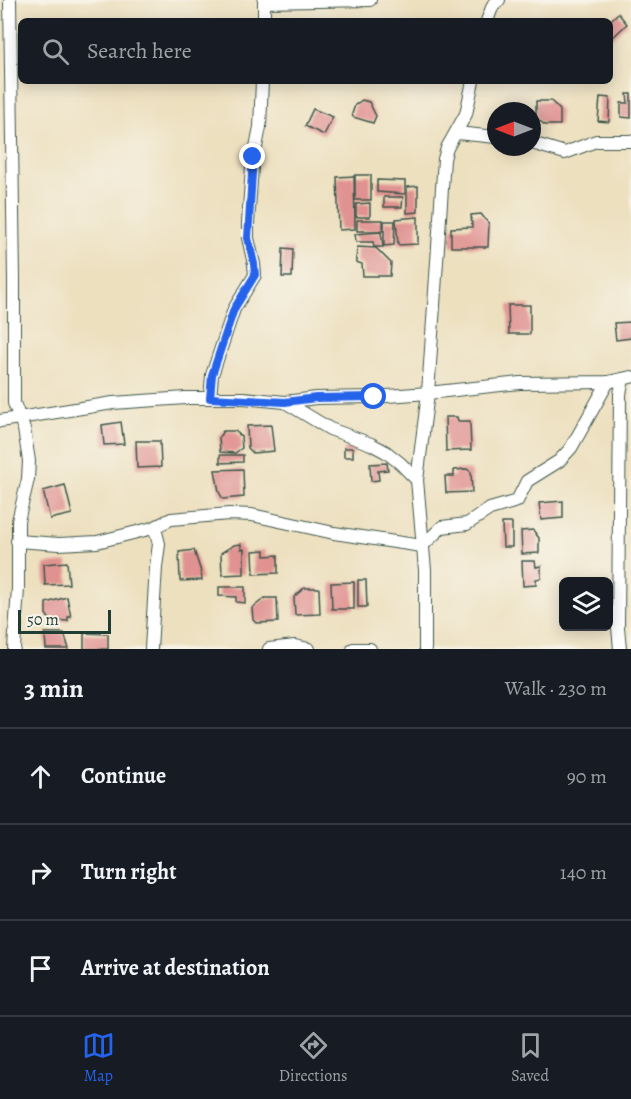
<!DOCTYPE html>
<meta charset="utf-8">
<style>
:root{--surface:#171b24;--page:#242831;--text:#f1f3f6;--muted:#9ea1a6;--line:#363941;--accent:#2563eb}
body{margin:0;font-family:Alegreya,serif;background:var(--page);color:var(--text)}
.controls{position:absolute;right:18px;bottom:18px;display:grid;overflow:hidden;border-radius:9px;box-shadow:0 3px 15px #0003}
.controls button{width:54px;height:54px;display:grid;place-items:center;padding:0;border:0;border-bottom:2px solid var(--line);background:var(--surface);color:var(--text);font:30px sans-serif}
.compass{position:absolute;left:487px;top:102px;width:54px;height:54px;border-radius:50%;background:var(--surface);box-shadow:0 3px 15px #0003;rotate:270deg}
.scale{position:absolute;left:18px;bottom:15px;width:93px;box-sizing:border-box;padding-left:6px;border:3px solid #1f3d34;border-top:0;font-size:16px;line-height:21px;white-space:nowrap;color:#1f3d34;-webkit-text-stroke:4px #f7f3e8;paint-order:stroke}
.stop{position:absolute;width:18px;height:18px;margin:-14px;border:4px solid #2563eb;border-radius:50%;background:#fff}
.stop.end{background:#2563eb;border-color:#fff;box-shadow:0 2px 6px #0008}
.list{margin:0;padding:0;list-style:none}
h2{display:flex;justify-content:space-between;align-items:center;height:78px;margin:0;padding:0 24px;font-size:26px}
h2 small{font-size:20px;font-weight:400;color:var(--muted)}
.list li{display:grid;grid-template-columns:39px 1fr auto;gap:18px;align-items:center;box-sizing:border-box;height:96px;padding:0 24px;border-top:2px solid var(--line)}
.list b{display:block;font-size:22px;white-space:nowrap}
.list em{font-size:20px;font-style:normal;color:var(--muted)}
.icon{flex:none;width:33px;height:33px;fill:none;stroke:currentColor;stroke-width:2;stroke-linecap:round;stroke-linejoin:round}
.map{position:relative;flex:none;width:631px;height:649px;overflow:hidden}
.search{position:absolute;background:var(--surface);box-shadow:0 3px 15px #0003;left:18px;right:18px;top:18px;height:66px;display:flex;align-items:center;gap:15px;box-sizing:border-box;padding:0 21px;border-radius:9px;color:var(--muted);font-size:22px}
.sheet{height:366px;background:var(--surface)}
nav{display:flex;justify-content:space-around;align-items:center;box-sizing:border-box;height:84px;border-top:2px solid var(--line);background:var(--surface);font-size:16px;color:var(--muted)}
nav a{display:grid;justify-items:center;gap:3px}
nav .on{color:var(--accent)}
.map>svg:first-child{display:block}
.building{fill:#e09291}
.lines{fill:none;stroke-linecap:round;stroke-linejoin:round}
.street-casing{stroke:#3e5549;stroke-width:14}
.street{stroke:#fff;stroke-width:12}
.route{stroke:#2563eb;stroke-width:8}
</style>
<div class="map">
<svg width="631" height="649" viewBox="0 0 631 649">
<rect width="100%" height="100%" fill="#f7f3e8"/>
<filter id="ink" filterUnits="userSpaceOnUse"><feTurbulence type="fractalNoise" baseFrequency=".0167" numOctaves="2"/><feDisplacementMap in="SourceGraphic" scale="12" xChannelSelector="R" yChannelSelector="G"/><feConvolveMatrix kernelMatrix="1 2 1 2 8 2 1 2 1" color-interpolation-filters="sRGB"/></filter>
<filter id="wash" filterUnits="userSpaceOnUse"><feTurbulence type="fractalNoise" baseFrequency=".008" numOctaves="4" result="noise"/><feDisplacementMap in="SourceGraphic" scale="24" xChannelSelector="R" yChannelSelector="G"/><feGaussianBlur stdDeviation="1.35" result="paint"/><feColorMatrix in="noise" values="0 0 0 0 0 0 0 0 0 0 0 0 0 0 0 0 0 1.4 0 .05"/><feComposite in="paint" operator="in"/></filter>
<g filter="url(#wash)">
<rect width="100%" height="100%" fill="#ede0bf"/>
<g id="blocks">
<g class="building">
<polygon points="618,13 627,24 611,39 610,21"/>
<polygon points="627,94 631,94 631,118 621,117 621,103 628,103"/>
<polygon points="600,97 610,98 609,122 598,121"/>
<polygon points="362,100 369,102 376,116 373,123 353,117 352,114 355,105"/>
<polygon points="536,101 551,101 560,110 560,125 545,125 536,118"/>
<polygon points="313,109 333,117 324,135 305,126"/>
<rect x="355" y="175" width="16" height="25"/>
<polygon points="354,176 355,229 339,230 337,177"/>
<polygon points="377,180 405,181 405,194 377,192"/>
<polygon points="418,186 418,212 407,213 407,187"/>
<polygon points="384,197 403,197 402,207 384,207"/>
<polygon points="370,203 370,217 356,217 356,204"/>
<polygon points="481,214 489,224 488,247 451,247 451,228 472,227 471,215"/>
<polygon points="418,217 418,244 398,245 396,219"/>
<rect x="357" y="220" width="26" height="11"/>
<polygon points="384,221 395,221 394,245 384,246"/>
<polygon points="381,232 383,247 374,247 373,242 356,242 355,234"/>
<polygon points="357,247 376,248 391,263 390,276 363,276 362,264 356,262"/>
<polygon points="283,248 293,249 292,277 282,277"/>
<polygon points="508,305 530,305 530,334 509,334"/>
<polygon points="631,322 631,338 616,340 614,323"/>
<polygon points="445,417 457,417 458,421 470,421 471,450 446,451"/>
<polygon points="121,422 124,444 104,445 102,425"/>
<polygon points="271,425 274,451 253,453 248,448 247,426"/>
<polygon points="223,431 235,431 241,436 242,448 235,453 220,452 219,437"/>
<polygon points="136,441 160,441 161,467 137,468"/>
<rect x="344" y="448" width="9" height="9"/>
<polygon points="220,455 243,455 243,462 220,463"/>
<polygon points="387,463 388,470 378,471 379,480 371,481 370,464"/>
<polygon points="243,469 244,497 223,499 219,492 215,470"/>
<polygon points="467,469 471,472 472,492 446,493 445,476 454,476 454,470"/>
<polygon points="65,485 72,514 50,519 43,491"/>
<polygon points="563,501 563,518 541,520 539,503"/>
<polygon points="502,523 512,523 512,547 503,547"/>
<polygon points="533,530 539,538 539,553 522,554 521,531"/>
<polygon points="241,544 241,549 244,549 244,574 222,575 221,553 234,545"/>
<polygon points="194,550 201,572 202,580 180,581 179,552"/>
<polygon points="265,550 265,556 278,555 278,573 254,574 253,551"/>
<polygon points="522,561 535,561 536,567 541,566 541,578 536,579 536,585 523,586"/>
<polygon points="67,562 69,584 45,585 44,564"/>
<polygon points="358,580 366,580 367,607 358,607"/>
<polygon points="354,582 354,609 332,609 331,583"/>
<polygon points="219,587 245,587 245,603 236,602 236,597 219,596"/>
<polygon points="304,588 319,588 320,614 295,615 294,597"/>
<polygon points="67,597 71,617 68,617 68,621 50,620 46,614 46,603"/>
<polygon points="265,598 277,598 278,622 256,623 253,620 252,608"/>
<polygon points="45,633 64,633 69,649 46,649"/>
<polygon points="84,633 108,634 108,649 84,649"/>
</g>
</g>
</g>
<g filter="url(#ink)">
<use href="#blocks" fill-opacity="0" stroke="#3e5549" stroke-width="1.5"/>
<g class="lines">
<g class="street-casing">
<g id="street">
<polyline points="10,0 14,279 14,403 24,429 29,461 28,479 18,521 18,588 14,649"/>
<polyline points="264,2 370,0"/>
<polyline points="264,21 264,0"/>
<polyline points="487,21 493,5 499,0"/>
<polyline points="457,133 496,137"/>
<polyline points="532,143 565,153 596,141 631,141"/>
<polyline points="210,398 212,375 234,309 255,275 254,264 248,238 248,223 252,167 260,127 262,81"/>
<polyline points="285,402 330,429 371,444 386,452 400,463 417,480"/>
<polyline points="0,421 113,403 186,398 243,398 285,402 316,398 374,397 428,393 520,383 608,382 631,377"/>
<polyline points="17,541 59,544 97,542 153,528 171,519 229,514 252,515 334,533 422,546 442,527 467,524 490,509 517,501 527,481 559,461 571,448 608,382"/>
<polyline points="151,649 156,567 159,544 156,532 153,528"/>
<polyline points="269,649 295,646 309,649"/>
<polyline points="353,649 370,649"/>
<polyline points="425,649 425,570 417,480 428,393 444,159 447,148 466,114 473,81"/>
<polyline points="620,649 618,628 620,394 623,379"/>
</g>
</g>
<use href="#street" class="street"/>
</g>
</g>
<g class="lines" filter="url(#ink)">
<polyline class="route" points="253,157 248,238 254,264 255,275 234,309 212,375 210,398 285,402 316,398 374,397"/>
</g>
</svg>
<div class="controls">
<button><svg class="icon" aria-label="layers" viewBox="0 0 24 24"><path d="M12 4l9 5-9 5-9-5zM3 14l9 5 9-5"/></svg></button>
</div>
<svg class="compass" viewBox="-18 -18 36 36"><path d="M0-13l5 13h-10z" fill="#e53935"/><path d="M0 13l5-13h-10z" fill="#9ea1a6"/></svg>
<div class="scale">50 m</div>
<div class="stop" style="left:374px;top:397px"></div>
<div class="stop end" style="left:253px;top:157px"></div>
<div class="search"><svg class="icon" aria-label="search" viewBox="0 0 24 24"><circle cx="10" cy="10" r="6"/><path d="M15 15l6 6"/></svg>Search here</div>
</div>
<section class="sheet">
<h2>3 min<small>Walk · 230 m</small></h2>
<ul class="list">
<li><svg class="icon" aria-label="ahead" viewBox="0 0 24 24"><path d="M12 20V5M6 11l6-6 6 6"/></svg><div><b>Continue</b></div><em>90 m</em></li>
<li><svg class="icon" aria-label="right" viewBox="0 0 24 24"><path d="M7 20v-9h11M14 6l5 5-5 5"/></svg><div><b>Turn right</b></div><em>140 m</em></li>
<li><svg class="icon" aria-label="arrive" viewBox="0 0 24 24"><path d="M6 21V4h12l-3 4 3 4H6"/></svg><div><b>Arrive at destination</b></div></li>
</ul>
</section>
<nav>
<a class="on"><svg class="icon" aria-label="map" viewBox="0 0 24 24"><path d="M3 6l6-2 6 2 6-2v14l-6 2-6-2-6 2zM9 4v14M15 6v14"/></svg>Map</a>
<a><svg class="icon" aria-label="directions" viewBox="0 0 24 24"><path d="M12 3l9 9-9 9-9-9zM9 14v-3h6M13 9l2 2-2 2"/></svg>Directions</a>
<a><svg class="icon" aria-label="saved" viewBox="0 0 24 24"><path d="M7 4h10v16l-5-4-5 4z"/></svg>Saved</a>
</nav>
